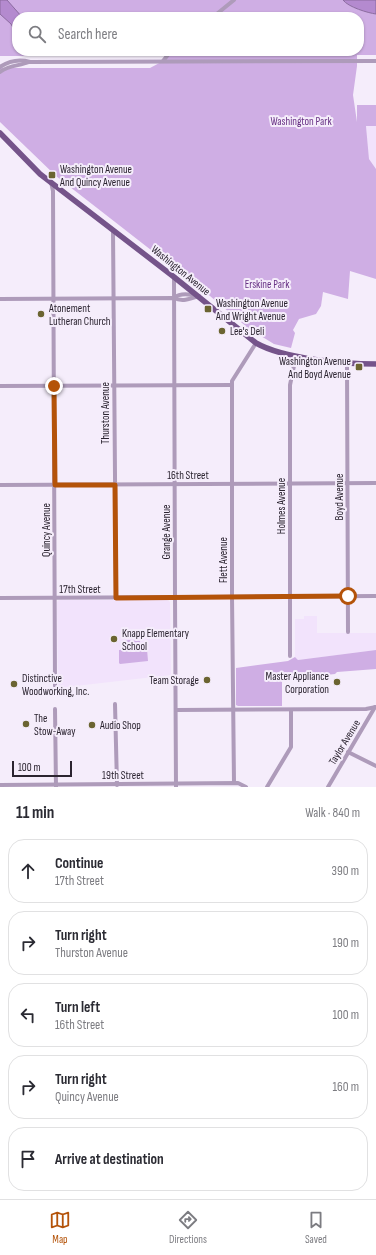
<!DOCTYPE html>
<meta charset="utf-8">
<style>
:root{--surface:#fff;--page:#f7f7f7;--text:#2b2b33;--muted:#7c7c81;--line:#e1e1e2;--accent:#b45309}
body{margin:0;font-family:"Sofia Sans Condensed",sans-serif;background:var(--page);color:var(--text)}
.scale{position:absolute;left:12px;bottom:10px;width:60px;box-sizing:border-box;padding-left:4px;border:2px solid #2b2430;border-top:0;font-size:11px;line-height:14px;white-space:nowrap;color:#2b2430;-webkit-text-stroke:3px #f5edfb;paint-order:stroke}
.stop{position:absolute;width:12px;height:12px;margin:-9px;border:3px solid #b45309;border-radius:50%;background:#fff}
.stop.end{background:#b45309;border-color:#fff;box-shadow:0 1px 4px #0008}
.list{margin:0;padding:0;list-style:none}
h2{display:flex;justify-content:space-between;align-items:center;height:52px;margin:0;padding:0 16px;font-size:17px}
h2 small{font-size:13px;font-weight:400;color:var(--muted)}
.list li{display:grid;grid-template-columns:26px 1fr auto;gap:12px;align-items:center;box-sizing:border-box;height:64px;margin:0 8px 8px;padding:0 8px;border:1px solid var(--line);border-radius:16px}
.list b{display:block;font-size:15px;white-space:nowrap}
.list p{margin:0;font-size:13px;white-space:nowrap;color:var(--muted)}
.list em{font-size:13px;font-style:normal;color:var(--muted)}
.icon{flex:none;width:22px;height:22px;fill:none;stroke:currentColor;stroke-width:2;stroke-linecap:round;stroke-linejoin:round}
.map{position:relative;flex:none;width:376px;height:787px;overflow:hidden}
.search{position:absolute;background:var(--surface);box-shadow:0 1px 3px #0004;left:12px;right:12px;top:12px;height:44px;display:flex;align-items:center;gap:10px;box-sizing:border-box;padding:0 14px;border-radius:16px;color:var(--muted);font-size:15px}
.sheet{height:412px;background:var(--surface)}
nav{display:flex;justify-content:space-around;align-items:center;box-sizing:border-box;height:56px;border-top:1px solid var(--line);background:var(--surface);font-size:11px;color:var(--muted)}
nav a{display:grid;justify-items:center;gap:2px}
nav .on{color:var(--accent)}
.map>svg:first-child{display:block}
.built{fill:#f2e3fc}
.green{fill:#cfaee4;fill-rule:evenodd}
.water{fill:#b48acf;stroke:#8b6b9f}
.lines{fill:none;stroke-linecap:round;stroke-linejoin:round}
.minor{stroke:#ae9bba;stroke-width:4}
.major{stroke:#75548a;stroke-width:5.5}
.route{stroke:#b45309;stroke-width:5}
.poi-dot{fill:#6b6431;stroke:#f5edfb;stroke-width:1.5}
.labels{text-anchor:middle;stroke-width:4;stroke-linejoin:round;paint-order:stroke}
.park-label{font-size:11px;fill:#673184;stroke:#f5edfb}
.poi-label{font-size:11px;fill:#2b2430;stroke:#f5edfb;text-anchor:start}
.street-label{font-size:11px;fill:#2b2430;stroke:#f5edfb}
</style>
<div class="map">
<svg width="376" height="787" viewBox="0 0 376 787">
<rect width="100%" height="100%" fill="#f5edfb"/>
<g class="built">
<polygon points="366,126 376,126 376,169 369,159"/>
<polygon points="59,600 167,600 170,602 171,675 58,688 57,602"/>
<polygon points="304,616 317,616 317,633 376,633 376,650 298,660 295,657 295,619 304,619"/>
</g>
<g class="green">
<path d="M0,0H343C348,7 368,13 376,14V55H357V66L353,95L357,122V105H376V126H366L369,159L376,169V279L350,271L348,299L323,292L321,306L316,314L299,319L293,330L295,333L291,348L274,344L248,328L210,296L56,176L0,122V68H150L163,61L168,56H0ZM17,17H359V51H17Z"/>
<polygon points="129,640 140,641 140,647 135,649 147,649 148,661 120,664 119,663 119,650 135,649 122,646 124,641"/>
<polygon points="376,650 376,669 337,672 335,674 282,680 282,706 238,706 236,705 236,668 288,661 295,657 298,660"/>
</g>
<g class="water">
<polygon points="0,0 7,0 22,17 17,17 17,35 11,24 0,14"/>
<path d="M343,0H376V14C368,13 348,7 343,0Z"/>
</g>
<g class="lines">
<g class="minor">
<polyline points="213,17 234,0"/>
<polyline points="163,61 171,51"/>
<path d="M0,67C9,61 19,59 30,62L376,61"/>
<path d="M0,72C9,65 19,66 29,62"/>
<polyline points="51,182 53,191 55,686"/>
<polyline points="113,230 116,598"/>
<polyline points="174,277 175,596 176,787"/>
<path d="M174,298C180,293 189,294 196,296"/>
<path d="M0,299L174,298C182,302 190,299 199,296"/>
<polyline points="347,363 348,632"/>
<polyline points="0,386 232,385"/>
<polyline points="0,485 376,483"/>
<polyline points="0,598 376,596"/>
<polyline points="290,656 290,385 296,356"/>
<polyline points="115,704 117,785"/>
<polyline points="55,709 56,787"/>
<polyline points="176,710 366,709 376,707"/>
<polyline points="348,752 376,766"/>
<polyline points="234,783 232,596 232,381 256,343"/>
<polyline points="0,785 238,783 246,787"/>
<polyline points="267,787 291,747 291,710"/>
<polyline points="328,787 375,707"/>
</g>
<path class="major" d="M0,133L40,174L174,277L256,343C284,359 344,364 376,364"/>
</g>
<g class="lines">
<polyline class="route" points="54,386 55,485 115,485 116,598 348,596"/>
</g>
<g class="poi-dot">
<rect x="48" y="171" width="8" height="8" rx="2"/>
<rect x="204" y="305" width="8" height="8" rx="2"/>
<circle cx="41" cy="314" r="4"/>
<circle cx="222" cy="331" r="4"/>
<rect x="355" y="363" width="8" height="8" rx="2"/>
<circle cx="114" cy="639" r="4"/>
<circle cx="207" cy="680" r="4"/>
<circle cx="337" cy="682" r="4"/>
<circle cx="14" cy="684" r="4"/>
<circle cx="26" cy="724" r="4"/>
<circle cx="92" cy="725" r="4"/>
</g>
<g class="labels">
<g class="park-label">
<text x="301" y="125">Washington Park</text>
<text x="267" y="288">Erskine Park</text>
</g>
<g class="poi-label">
<text x="60" y="173">Washington Avenue<tspan x="60" dy="13">And Quincy Avenue</tspan></text>
<text x="216" y="307">Washington Avenue<tspan x="216" dy="13">And Wright Avenue</tspan></text>
<text x="49" y="312">Atonement<tspan x="49" dy="13">Lutheran Church</tspan></text>
<text x="230" y="335">Lee's Deli</text>
<text x="351" y="365" text-anchor="end">Washington Avenue<tspan x="351" dy="13">And Boyd Avenue</tspan></text>
<text x="122" y="637">Knapp Elementary<tspan x="122" dy="13">School</tspan></text>
<text x="329" y="680" text-anchor="end">Master Appliance<tspan x="329" dy="13">Corporation</tspan></text>
<text x="22" y="682">Distinctive<tspan x="22" dy="13">Woodworking, Inc.</tspan></text>
<text x="199" y="684" text-anchor="end">Team Storage</text>
<text x="34" y="722">The<tspan x="34" dy="13">Stow-Away</tspan></text>
<text x="100" y="729">Audio Shop</text>
</g>
<g class="street-label">
<text transform="translate(181 270) rotate(39)" y="4">Washington Avenue</text>
<text transform="translate(105 413) rotate(-90)" y="4">Thurston Avenue</text>
<text x="188" y="479">16th Street</text>
<text transform="translate(339 497) rotate(-90)" y="4">Boyd Avenue</text>
<text transform="translate(281 506) rotate(-90)" y="4">Holmes Avenue</text>
<text transform="translate(46 530) rotate(-90)" y="4">Quincy Avenue</text>
<text transform="translate(166 532) rotate(-90)" y="4">Grange Avenue</text>
<text transform="translate(223 560) rotate(-90)" y="4">Flett Avenue</text>
<text x="80" y="593">17th Street</text>
<text transform="translate(344 742) rotate(-59)" y="4">Taylor Avenue</text>
<text x="123" y="779">19th Street</text>
</g>
</g>
</svg>
<div class="scale">100 m</div>
<div class="stop" style="left:348px;top:596px"></div>
<div class="stop end" style="left:54px;top:386px"></div>
<div class="search"><svg class="icon" aria-label="search" viewBox="0 0 24 24"><circle cx="10" cy="10" r="6"/><path d="M15 15l6 6"/></svg>Search here</div>
</div>
<section class="sheet">
<h2>11 min<small>Walk · 840 m</small></h2>
<ul class="list">
<li><svg class="icon" aria-label="ahead" viewBox="0 0 24 24"><path d="M12 20V5M6 11l6-6 6 6"/></svg><div><b>Continue</b><p>17th Street</p></div><em>390 m</em></li>
<li><svg class="icon" aria-label="right" viewBox="0 0 24 24"><path d="M7 20v-9h11M14 6l5 5-5 5"/></svg><div><b>Turn right</b><p>Thurston Avenue</p></div><em>190 m</em></li>
<li><svg class="icon" aria-label="left" viewBox="0 0 24 24"><path d="M17 20v-9H6M10 6l-5 5 5 5"/></svg><div><b>Turn left</b><p>16th Street</p></div><em>100 m</em></li>
<li><svg class="icon" aria-label="right" viewBox="0 0 24 24"><path d="M7 20v-9h11M14 6l5 5-5 5"/></svg><div><b>Turn right</b><p>Quincy Avenue</p></div><em>160 m</em></li>
<li><svg class="icon" aria-label="arrive" viewBox="0 0 24 24"><path d="M6 21V4h12l-3 4 3 4H6"/></svg><div><b>Arrive at destination</b></div></li>
</ul>
</section>
<nav>
<a class="on"><svg class="icon" aria-label="map" viewBox="0 0 24 24"><path d="M3 6l6-2 6 2 6-2v14l-6 2-6-2-6 2zM9 4v14M15 6v14"/></svg>Map</a>
<a><svg class="icon" aria-label="directions" viewBox="0 0 24 24"><path d="M12 3l9 9-9 9-9-9zM9 14v-3h6M13 9l2 2-2 2"/></svg>Directions</a>
<a><svg class="icon" aria-label="saved" viewBox="0 0 24 24"><path d="M7 4h10v16l-5-4-5 4z"/></svg>Saved</a>
</nav>
